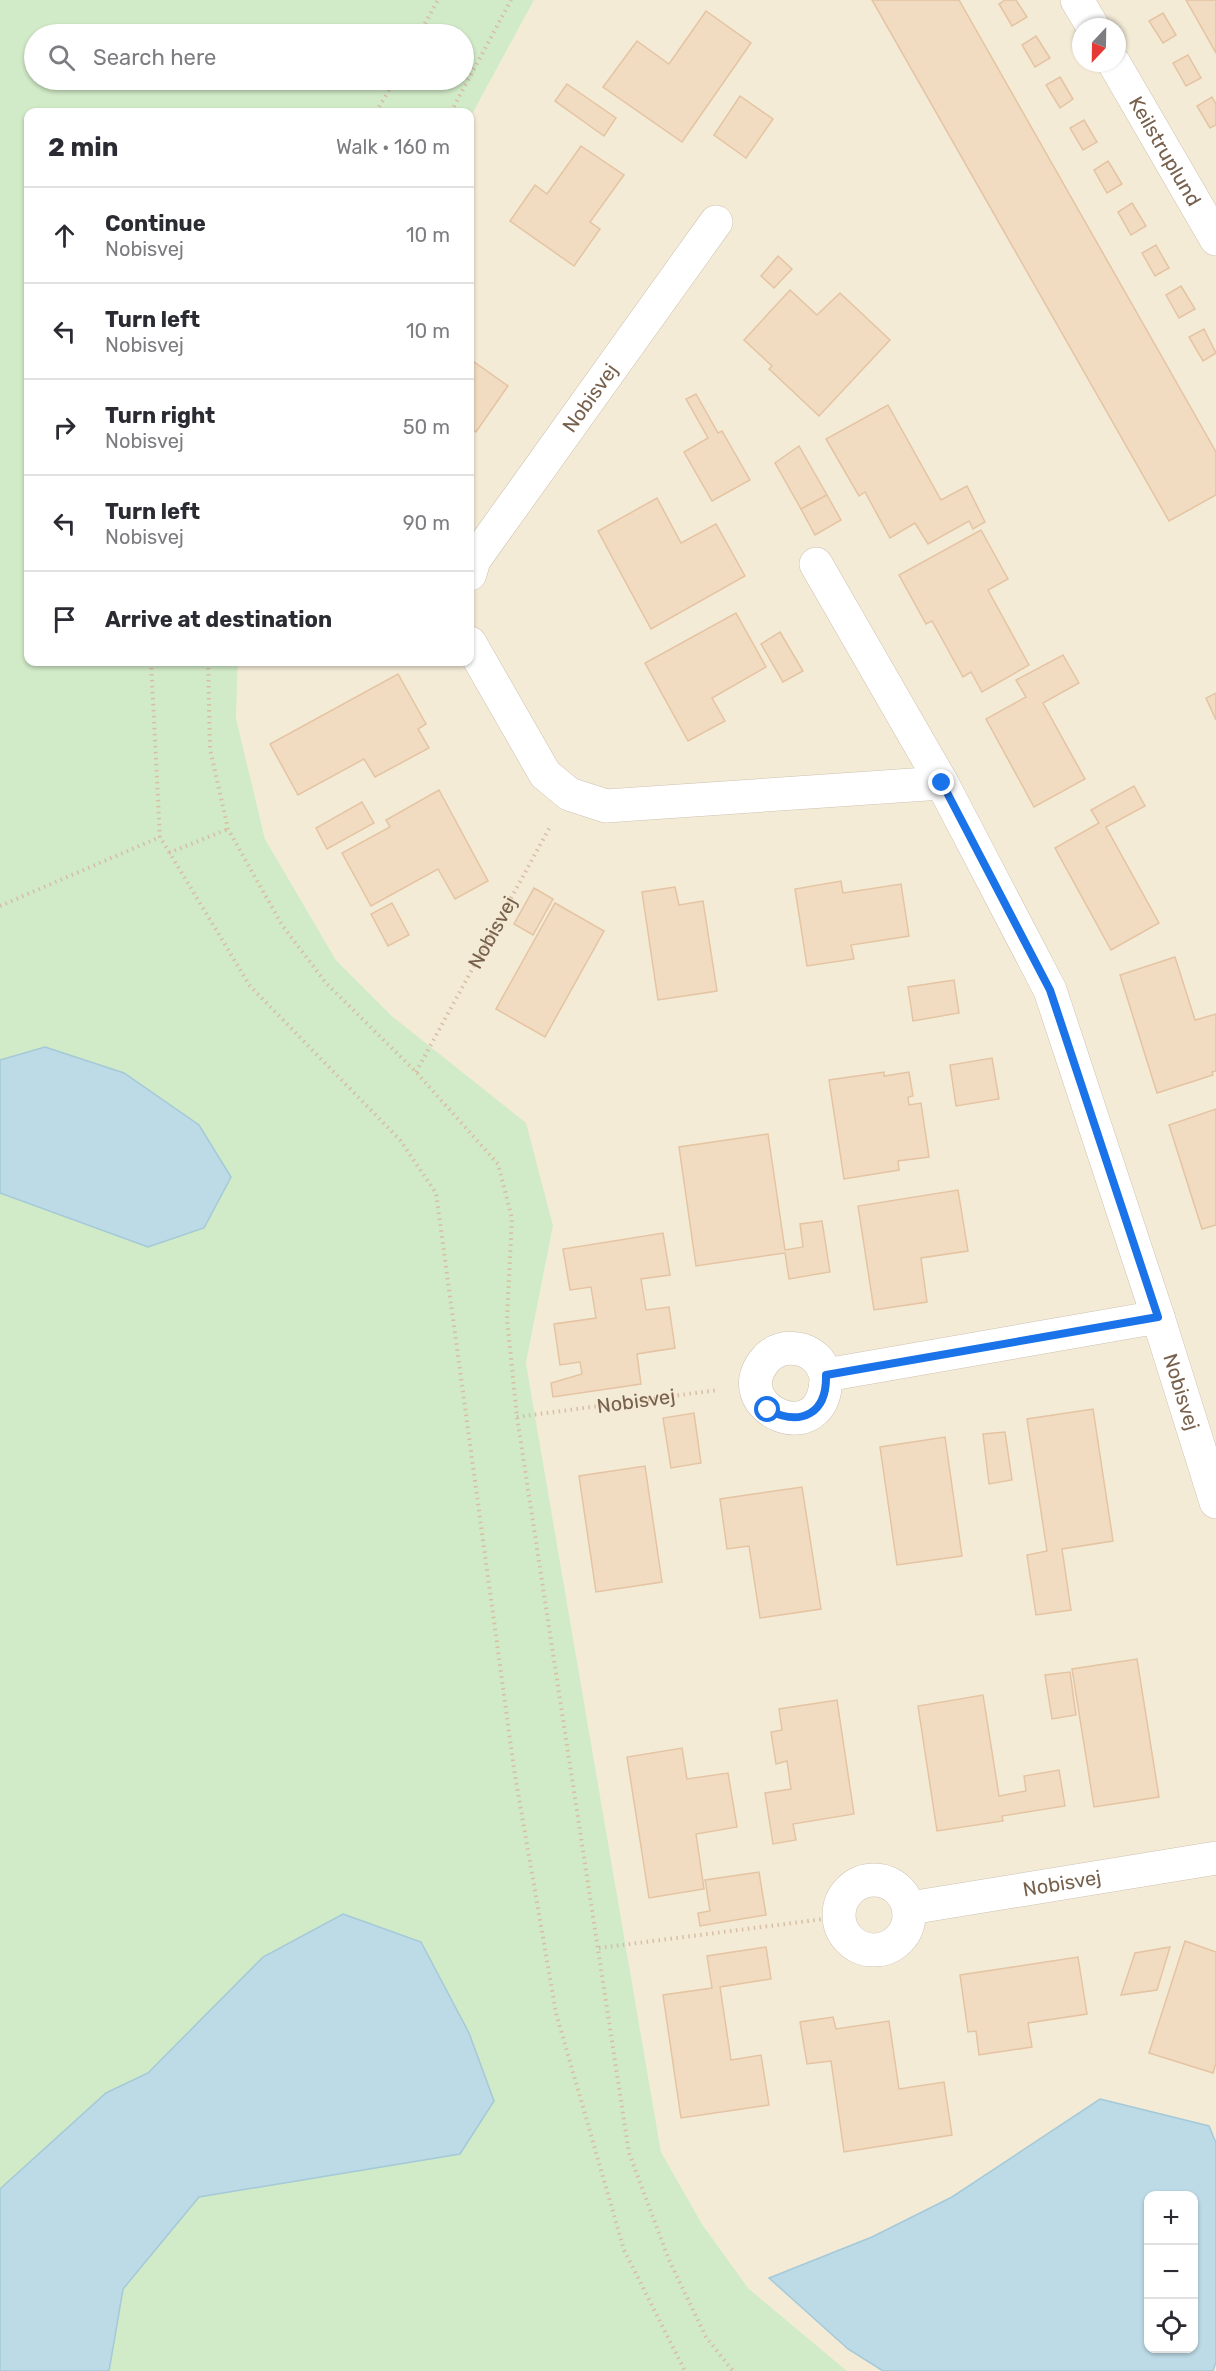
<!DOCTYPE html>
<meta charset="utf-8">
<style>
:root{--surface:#fff;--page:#f7f7f7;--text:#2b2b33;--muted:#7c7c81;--line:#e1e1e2}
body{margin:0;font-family:Rubik,sans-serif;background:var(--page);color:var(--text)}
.controls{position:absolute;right:18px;bottom:18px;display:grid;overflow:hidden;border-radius:12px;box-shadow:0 2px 4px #0004}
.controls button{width:54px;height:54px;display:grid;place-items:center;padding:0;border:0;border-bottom:2px solid var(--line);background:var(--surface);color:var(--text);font:30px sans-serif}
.compass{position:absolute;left:1072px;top:18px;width:54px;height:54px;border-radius:50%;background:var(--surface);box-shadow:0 2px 4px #0004;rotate:202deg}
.stop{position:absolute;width:18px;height:18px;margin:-14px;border:4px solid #1a73e8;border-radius:50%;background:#fff}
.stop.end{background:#1a73e8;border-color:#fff;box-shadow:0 2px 6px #0008}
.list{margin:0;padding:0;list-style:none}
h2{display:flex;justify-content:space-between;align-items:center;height:78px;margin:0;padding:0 24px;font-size:26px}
h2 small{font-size:20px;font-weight:400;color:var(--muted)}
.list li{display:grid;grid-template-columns:39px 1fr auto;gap:18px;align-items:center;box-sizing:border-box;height:96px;padding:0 24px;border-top:2px solid var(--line)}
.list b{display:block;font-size:22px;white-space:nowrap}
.list p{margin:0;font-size:20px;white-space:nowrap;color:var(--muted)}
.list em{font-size:20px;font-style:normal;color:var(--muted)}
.icon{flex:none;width:33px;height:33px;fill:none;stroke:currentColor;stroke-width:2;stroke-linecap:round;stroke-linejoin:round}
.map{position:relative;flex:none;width:1216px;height:2371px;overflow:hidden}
.search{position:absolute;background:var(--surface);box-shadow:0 2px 4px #0004;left:24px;top:24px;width:450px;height:66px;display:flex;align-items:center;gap:15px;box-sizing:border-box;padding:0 21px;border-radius:33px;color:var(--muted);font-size:22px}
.panel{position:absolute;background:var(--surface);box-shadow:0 2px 4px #0004;left:24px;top:108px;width:450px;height:558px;border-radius:12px}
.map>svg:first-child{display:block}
.residential{fill:#f4ebd7;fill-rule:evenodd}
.green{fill:#d1eac7;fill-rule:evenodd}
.water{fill:#bddbe6;stroke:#a4c9d8;stroke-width:1.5;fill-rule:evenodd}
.building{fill:#f1dbc1;stroke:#e4c4a2;stroke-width:1.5}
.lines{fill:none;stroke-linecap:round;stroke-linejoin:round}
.minor-casing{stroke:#cec1af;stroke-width:34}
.path{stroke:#d7bea4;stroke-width:4;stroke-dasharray:1.5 4.5;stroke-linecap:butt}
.minor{stroke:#fff;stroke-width:33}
.route{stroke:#1a73e8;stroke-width:8}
.labels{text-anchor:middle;stroke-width:4.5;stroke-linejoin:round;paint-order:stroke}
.street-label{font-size:20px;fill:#77614d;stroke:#fffbf0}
</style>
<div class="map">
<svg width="1216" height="2371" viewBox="0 0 1216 2371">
<rect width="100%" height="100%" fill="#fcf7e9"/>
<path class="residential" d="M534,0H1216V2371H847L748,2288L702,2224L661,2152L526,1363L553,1226L393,1017L336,960L265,839L236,718L238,662H470V118ZM1081,27H1117V63H1081ZM1148,2196H1194V2348H1148Z"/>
<path class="green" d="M0,0H534L470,118V112H28V662H238L236,718L265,839L336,960L393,1017L526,1123L553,1226L526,1363L661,2152L702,2224L748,2288L847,2371H0ZM34,34H464V80H34Z"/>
<g class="water">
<polygon points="45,1047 124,1073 199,1125 231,1177 204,1228 148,1247 0,1193 0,1060"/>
<polygon points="343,1914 421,1942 469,2033 494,2101 460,2154 199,2197 123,2289 109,2371 0,2371 0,2189 106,2093 148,2073 263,1957"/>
<path d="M1100,2099L1209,2126L1216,2143V2362L1213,2371H883L848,2349L769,2278L872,2237L952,2197ZM1148,2196H1194V2348H1148Z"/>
</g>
<g class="building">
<polygon points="872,0 959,0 1216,452 1216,495 1169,521"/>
<polygon points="1005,0 1016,0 1027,17 1012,26 999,4"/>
<polygon points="1186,0 1216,0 1216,53"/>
<polygon points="706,11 751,43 682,142 603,87 637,41 669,64"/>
<polygon points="1163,13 1176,35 1163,43 1149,21"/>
<polygon points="1036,36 1050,58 1035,67 1022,45"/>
<polygon points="1188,55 1201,78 1186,86 1173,63"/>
<polygon points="1060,77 1073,99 1060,108 1046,85"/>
<polygon points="567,84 616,118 604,136 555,101"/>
<polygon points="740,96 773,119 746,158 714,135"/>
<polygon points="1212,97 1216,104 1216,125 1210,128 1197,106"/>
<polygon points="1084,120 1097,142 1083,150 1070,128"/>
<polygon points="581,146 624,175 590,222 600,229 574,266 510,221 535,185 547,194"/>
<polygon points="1108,161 1122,184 1107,193 1094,170"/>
<polygon points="1132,203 1146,226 1131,235 1118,212"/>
<polygon points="1156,245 1169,268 1155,276 1142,253"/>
<polygon points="778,256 792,269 774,288 761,276"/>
<polygon points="1181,286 1195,309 1179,318 1166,295"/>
<polygon points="790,290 817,315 840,293 890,340 819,416 769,369 772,366 744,340"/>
<polygon points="1204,329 1216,353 1203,361 1189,337"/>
<polygon points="470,359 508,386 476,432 470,427"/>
<polygon points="696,394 718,433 722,431 750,480 712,501 684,452 708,438 686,399"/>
<polygon points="888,405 941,500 967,486 985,522 973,529 969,521 928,544 915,523 890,538 865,492 859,496 826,439"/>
<polygon points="799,446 827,495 801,509 775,463"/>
<polygon points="827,495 841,520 815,535 801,509"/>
<polygon points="657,498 681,543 716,524 745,576 651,629 598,531"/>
<polygon points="981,530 1008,579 988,590 1029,665 982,692 971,672 963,677 932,621 926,624 899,575"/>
<polygon points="736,613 766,667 712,698 725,721 688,741 645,663"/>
<polygon points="780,632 803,671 783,682 761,644"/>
<polygon points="1063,655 1079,683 1043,703 1085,779 1034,807 986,719 1026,697 1016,680"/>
<polygon points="398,674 426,724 418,729 429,748 375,777 364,759 298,795 270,744"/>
<polygon points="1216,693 1216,720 1206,698"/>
<polygon points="1134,786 1145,806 1106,827 1159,923 1111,950 1055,848 1099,823 1091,810"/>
<polygon points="439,790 488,881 455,899 438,869 371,906 342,853 390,827 386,820"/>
<polygon points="362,802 374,823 327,849 316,828"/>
<polygon points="841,881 843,893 901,884 909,936 851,945 854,959 807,966 795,889"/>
<polygon points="675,887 679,905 703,901 717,991 658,1000 642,892"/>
<polygon points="534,888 553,899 533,935 514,924"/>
<polygon points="392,903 409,935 388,946 371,914"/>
<polygon points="555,903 604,931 545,1037 496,1009"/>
<polygon points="1175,957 1195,1020 1216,1014 1216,1071 1212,1072 1213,1075 1157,1093 1120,975"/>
<polygon points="954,980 959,1013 913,1021 908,987"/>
<polygon points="992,1058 999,1099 956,1106 950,1065"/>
<polygon points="884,1072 884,1076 909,1072 913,1096 908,1097 909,1105 921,1103 929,1157 898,1161 899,1170 844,1179 829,1080"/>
<polygon points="1216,1109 1216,1225 1202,1229 1169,1125"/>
<polygon points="768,1134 785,1250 803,1247 800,1224 822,1221 830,1272 789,1279 785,1253 696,1266 679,1147"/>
<polygon points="958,1190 968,1251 921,1258 927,1302 874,1310 858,1206"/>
<polygon points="663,1233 670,1275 641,1279 646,1310 669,1307 675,1348 637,1354 641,1384 553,1397 551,1383 582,1374 580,1362 560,1365 554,1324 596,1318 591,1287 570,1290 563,1249"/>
<polygon points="1093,1409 1113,1541 1062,1549 1071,1610 1036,1615 1027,1555 1047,1551 1027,1419"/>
<polygon points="694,1413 701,1463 671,1468 663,1418"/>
<polygon points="1005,1432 1012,1480 989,1484 983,1434"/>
<polygon points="945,1437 962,1556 897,1565 880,1447"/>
<polygon points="645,1466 662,1582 596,1592 579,1476"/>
<polygon points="802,1487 821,1609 760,1618 749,1546 727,1549 720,1499"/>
<polygon points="1137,1659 1159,1797 1094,1807 1072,1669"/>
<polygon points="1070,1672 1076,1715 1052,1719 1045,1675"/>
<polygon points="983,1695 999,1796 1026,1791 1024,1776 1059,1770 1065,1806 1002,1816 1003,1821 937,1831 918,1706"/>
<polygon points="837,1700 854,1814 793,1824 796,1840 773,1844 765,1793 791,1789 787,1761 776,1764 771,1732 782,1730 779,1709"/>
<polygon points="682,1748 687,1779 728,1773 737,1827 696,1834 704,1889 649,1898 627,1757"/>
<polygon points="759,1872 766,1915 700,1926 698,1913 710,1911 705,1880"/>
<polygon points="1185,1941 1216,1952 1216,2063 1213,2073 1149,2053"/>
<polygon points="766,1947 771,1979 720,1987 731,2060 761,2055 769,2105 681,2118 663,1995 712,1988 707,1956"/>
<polygon points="1170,1947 1157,1990 1121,1995 1135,1953"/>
<polygon points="1078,1957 1087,2014 1028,2023 1032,2047 979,2055 976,2031 968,2032 960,1975"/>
<polygon points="833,2017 836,2029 889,2021 899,2089 944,2082 952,2135 844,2152 831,2061 807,2064 800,2022"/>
</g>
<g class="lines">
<g class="minor-casing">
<g id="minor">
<polyline points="1077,0 1093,27"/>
<path id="s3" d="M1114,63L1216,239"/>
<path id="s4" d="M816,564L942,783L1050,990L1158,1317L1216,1502"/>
<path id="s5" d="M470,574L474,560L716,222"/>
<polyline points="470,643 545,774 569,794 606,806 942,783"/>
<path d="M826,1375C827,1456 721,1407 767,1358C781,1344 804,1346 817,1359C821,1363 824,1370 826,1375L1158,1317"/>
<circle cx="874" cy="1915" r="35"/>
<path id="s6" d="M910,1908L1216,1858"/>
</g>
</g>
<g class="path">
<polyline points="419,34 438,0"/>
<polyline points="376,112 395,80"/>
<polyline points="451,112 511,0"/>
<polyline points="151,662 160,837 250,986 400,1140 436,1193 514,1769 556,2013 624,2250 685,2371"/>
<polyline points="208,662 210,749 228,829 282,925 326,983 416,1072 498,1164 512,1218 507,1319 517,1417 629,2153 669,2260 706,2337 733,2371"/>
<polyline points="169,853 228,829"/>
<polyline points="0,906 160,837"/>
<path id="s1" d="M416,1072L551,825"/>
<path id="s2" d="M517,1417L718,1390"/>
<polyline points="599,1948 839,1917"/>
</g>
<use href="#minor" class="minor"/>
</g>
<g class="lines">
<path class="route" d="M768,1410C802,1427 827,1413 826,1375L1158,1317L1050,990L942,783"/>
</g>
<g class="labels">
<g class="street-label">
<text dy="7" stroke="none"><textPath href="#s3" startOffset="102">Keilstruplund</textPath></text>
<text dy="7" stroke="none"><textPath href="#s5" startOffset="214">Nobisvej</textPath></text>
<text dy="7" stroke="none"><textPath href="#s1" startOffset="159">Nobisvej</textPath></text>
<text dy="7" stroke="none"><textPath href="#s4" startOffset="909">Nobisvej</textPath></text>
<text dy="7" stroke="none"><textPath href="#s2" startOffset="120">Nobisvej</textPath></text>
<text dy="7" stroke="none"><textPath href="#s6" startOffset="154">Nobisvej</textPath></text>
</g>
</g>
</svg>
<div class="controls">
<button>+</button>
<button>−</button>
<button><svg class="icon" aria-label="locate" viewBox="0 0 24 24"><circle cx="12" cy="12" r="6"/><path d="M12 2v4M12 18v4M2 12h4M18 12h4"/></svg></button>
</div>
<svg class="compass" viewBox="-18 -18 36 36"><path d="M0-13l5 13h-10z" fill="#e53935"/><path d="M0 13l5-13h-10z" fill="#7c7c81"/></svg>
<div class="stop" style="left:768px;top:1410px"></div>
<div class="stop end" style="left:942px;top:783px"></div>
<div class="search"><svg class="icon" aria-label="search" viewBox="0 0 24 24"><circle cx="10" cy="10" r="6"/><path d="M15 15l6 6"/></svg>Search here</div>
<section class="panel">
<h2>2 min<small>Walk · 160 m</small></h2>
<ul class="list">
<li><svg class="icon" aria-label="ahead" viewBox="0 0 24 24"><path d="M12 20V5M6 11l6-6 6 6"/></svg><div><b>Continue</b><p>Nobisvej</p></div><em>10 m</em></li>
<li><svg class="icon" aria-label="left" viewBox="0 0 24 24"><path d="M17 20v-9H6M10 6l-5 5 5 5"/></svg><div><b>Turn left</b><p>Nobisvej</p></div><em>10 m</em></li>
<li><svg class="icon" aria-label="right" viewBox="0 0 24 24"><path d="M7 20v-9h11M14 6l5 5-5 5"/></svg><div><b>Turn right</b><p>Nobisvej</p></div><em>50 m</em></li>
<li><svg class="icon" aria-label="left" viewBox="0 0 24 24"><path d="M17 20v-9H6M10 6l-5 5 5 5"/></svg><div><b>Turn left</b><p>Nobisvej</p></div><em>90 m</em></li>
<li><svg class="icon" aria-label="arrive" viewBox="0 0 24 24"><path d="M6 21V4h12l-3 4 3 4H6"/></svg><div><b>Arrive at destination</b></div></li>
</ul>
</section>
</div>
